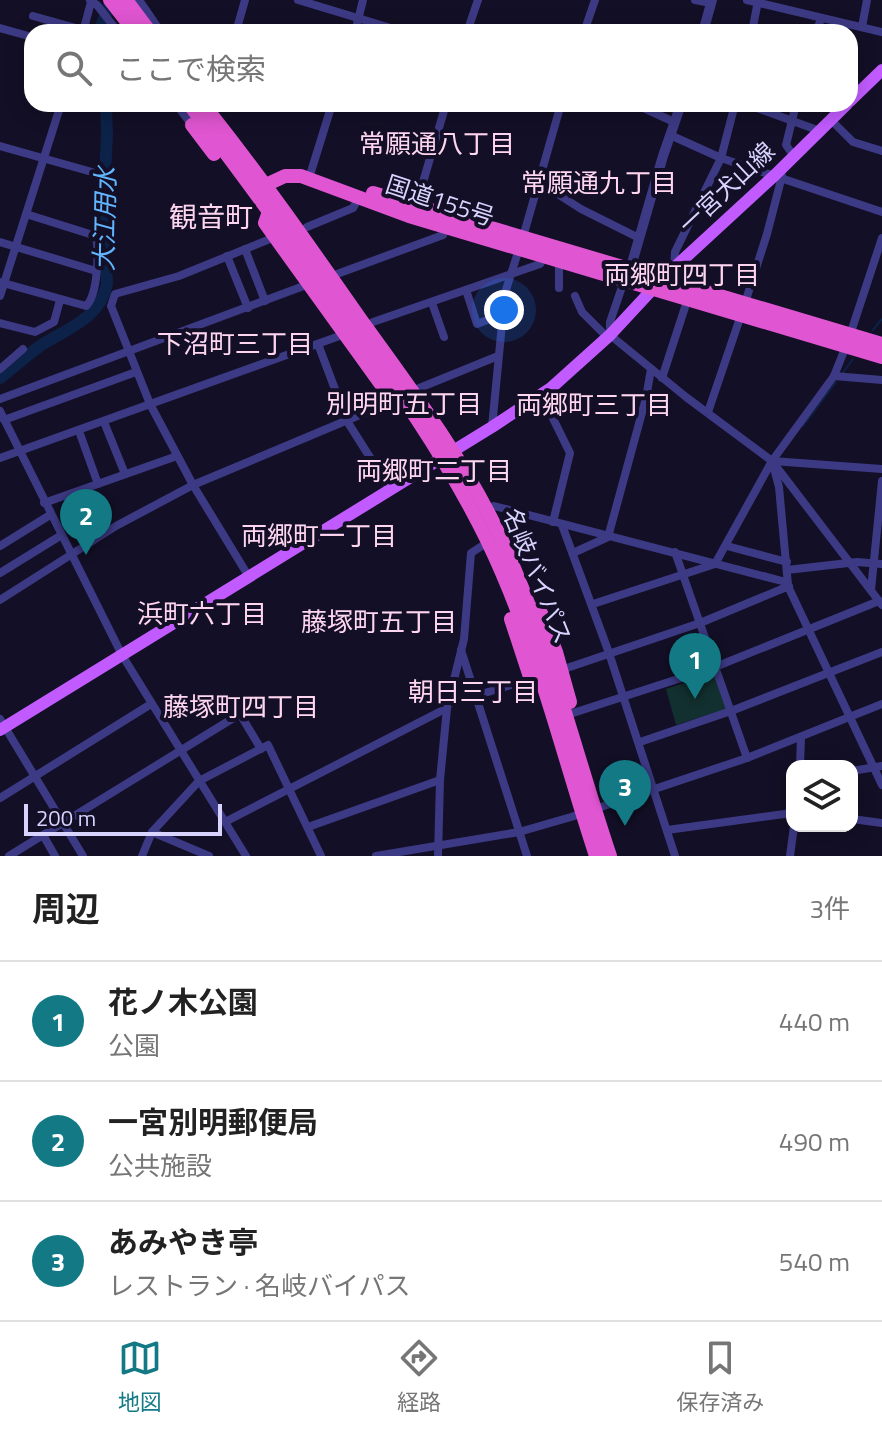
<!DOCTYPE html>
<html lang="ja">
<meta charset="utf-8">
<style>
:root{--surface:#fff;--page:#f2f2f2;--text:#222;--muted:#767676;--line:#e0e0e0;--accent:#137a85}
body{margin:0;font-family:"Titillium Web","Noto Sans JP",sans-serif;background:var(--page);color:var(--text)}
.controls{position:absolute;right:24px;bottom:24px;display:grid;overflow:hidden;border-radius:16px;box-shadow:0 4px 20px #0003}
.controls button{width:72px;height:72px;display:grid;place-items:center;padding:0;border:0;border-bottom:2px solid var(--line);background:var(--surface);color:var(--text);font:40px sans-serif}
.scale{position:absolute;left:24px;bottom:20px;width:198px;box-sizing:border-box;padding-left:8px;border:4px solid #d9d4ff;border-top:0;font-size:22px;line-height:28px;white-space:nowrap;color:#d9d4ff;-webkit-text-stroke:6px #130f26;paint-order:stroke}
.you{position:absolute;left:504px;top:310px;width:28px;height:28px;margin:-20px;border:6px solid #fff;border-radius:50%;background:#1a73e8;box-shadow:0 0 0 12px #1a73e833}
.badge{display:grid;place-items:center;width:52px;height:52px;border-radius:50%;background:var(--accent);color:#fff;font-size:26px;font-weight:700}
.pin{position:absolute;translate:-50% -66px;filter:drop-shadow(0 2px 4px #0008)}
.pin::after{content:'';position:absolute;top:42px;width:28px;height:24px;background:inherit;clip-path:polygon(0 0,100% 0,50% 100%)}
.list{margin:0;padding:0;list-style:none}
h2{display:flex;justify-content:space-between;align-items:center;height:104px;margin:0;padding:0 32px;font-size:34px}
h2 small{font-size:26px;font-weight:400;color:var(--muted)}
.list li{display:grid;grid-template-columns:52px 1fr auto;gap:24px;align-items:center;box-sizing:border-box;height:120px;padding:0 32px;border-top:2px solid var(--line)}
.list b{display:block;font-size:30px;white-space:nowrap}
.list p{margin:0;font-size:26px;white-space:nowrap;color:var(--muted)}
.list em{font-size:26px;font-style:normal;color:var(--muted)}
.icon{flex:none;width:44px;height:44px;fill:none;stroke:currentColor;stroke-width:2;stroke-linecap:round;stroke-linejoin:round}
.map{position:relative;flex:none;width:882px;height:856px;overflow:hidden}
.search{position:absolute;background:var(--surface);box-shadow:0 4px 20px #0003;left:24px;right:24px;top:24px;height:88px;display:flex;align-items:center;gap:20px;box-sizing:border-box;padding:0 28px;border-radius:24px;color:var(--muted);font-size:30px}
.sheet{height:464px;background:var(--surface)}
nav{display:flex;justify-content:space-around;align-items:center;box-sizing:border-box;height:112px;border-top:2px solid var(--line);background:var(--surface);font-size:22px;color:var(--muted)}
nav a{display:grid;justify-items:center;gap:4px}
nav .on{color:var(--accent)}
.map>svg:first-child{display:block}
.green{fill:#12302f}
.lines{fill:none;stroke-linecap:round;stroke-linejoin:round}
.stream{stroke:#0c2248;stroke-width:2}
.river{stroke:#0c2248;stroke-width:12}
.minor{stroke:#3d3a85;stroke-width:8}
.tertiary{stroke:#3d3a85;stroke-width:10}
.primary{stroke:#c25bff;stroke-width:12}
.trunk{stroke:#e055d1;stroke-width:14}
.labels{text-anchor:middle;stroke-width:8;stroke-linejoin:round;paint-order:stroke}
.street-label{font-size:24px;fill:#d9d4ff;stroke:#130f26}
.neighbourhood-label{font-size:26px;fill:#ffd6f0;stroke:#130f26}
.water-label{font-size:26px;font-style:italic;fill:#62b6ff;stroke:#130f26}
.quarter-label{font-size:28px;fill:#ffd6f0;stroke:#130f26}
</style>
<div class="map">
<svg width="882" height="856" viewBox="0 0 882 856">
<rect width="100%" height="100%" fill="#130f26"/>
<polygon class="green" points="714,673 726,709 676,725 666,689"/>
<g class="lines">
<g class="stream">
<polyline points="873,330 882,319"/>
<polyline points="842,374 853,359"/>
<polyline points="803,426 836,382"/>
</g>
<g class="river">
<polyline points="99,32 111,0"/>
<path d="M0,378C13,368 26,356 40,346C66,329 100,319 107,284L104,193L107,135L106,104"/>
</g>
<g class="minor">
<polyline points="90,0 97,5 118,32"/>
<polyline points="139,0 161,32"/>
<polyline points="298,0 404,32"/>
<polyline points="695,0 711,3"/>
<polyline points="747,0 882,32"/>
<polyline points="33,16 83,30"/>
<polyline points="862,27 867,0"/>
<polyline points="0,28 32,37"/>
<polyline points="83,32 91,2"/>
<polyline points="236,32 245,0"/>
<polyline points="355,32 363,0"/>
<polyline points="467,32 478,0"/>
<polyline points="584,32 595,0"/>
<polyline points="752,32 758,1"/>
<polyline points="816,32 821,19"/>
<polyline points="176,104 192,125"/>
<polyline points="635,104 674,122"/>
<polyline points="746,104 820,131"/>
<polyline points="831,120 853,142 882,151"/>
<polyline points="670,135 721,158 882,212"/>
<polyline points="0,146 92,172"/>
<polyline points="794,156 786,145 796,104"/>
<polyline points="310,175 332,104"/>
<polyline points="539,182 581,209 639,238"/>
<polyline points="416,206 446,104"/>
<polyline points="307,227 353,208 359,197"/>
<polyline points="523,237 561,104"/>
<polyline points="0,242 96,271"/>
<polyline points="245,249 265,301"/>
<polyline points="227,256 248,308"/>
<polyline points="674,268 675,252 721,158 735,104"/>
<polyline points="337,274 443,235 446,227"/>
<polyline points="624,281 610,322 610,335 686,397 772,461 882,605"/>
<path d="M0,282L86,306C98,295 99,252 96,236L26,214"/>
<polyline points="559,288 559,261"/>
<polyline points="466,290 477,324 503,314"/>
<polyline points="0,296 61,104"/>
<polyline points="575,296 582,312 607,337"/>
<polyline points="432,303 444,337"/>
<polyline points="745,303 767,234 782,176"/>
<polyline points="373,322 540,264 544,257"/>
<polyline points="0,323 35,332 54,322 60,300"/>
<polyline points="850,335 882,238"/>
<polyline points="318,344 347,421 390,489"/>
<polyline points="0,369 23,349"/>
<polyline points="834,376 882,380"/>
<polyline points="662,378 688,298"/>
<polyline points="412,391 498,356"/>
<polyline points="541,394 570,453 553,522"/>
<polyline points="0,399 309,284"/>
<polyline points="0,411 122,655 246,856"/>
<polyline points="708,412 741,315"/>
<polyline points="4,420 136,372"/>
<polyline points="104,422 125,474"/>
<polyline points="492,427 505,293 519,249"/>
<polyline points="79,431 98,484"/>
<polyline points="0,458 345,334"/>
<polyline points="44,503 177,456"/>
<polyline points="494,506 786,582 882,785"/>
<polyline points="562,525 609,653 675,856"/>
<polyline points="0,546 50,515"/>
<polyline points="727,546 787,562"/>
<polyline points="675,552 747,758"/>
<polyline points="573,553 608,537 646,398 651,369"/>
<polyline points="787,570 857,562 882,564"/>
<polyline points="0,573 60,536"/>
<polyline points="249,577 193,485 150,404 111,306 115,294 179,276 275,237"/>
<polyline points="788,585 779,487 772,461 882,469"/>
<polyline points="871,590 882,481"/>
<polyline points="0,600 116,526 193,485 393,401"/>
<polyline points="593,604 715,564 772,461 834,376 846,346"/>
<polyline points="461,650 527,856"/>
<polyline points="561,670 700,623 789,586"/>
<polyline points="448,704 531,679"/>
<polyline points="573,713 715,667 879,601"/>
<polyline points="0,719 83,856"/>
<polyline points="640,742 731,711 882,652"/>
<polyline points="800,766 801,737"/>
<polyline points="852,771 882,766"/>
<polyline points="0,798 151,704"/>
<polyline points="852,819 882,823"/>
<polyline points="225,822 447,708"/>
<polyline points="308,827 440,780"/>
<polyline points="667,830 792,813"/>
<polyline points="152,832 209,856"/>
<polyline points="43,835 55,856"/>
<polyline points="9,856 240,714 261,749"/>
<polyline points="142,856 152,832 199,781 268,745 321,856"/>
<polyline points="376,856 519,832 571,817 747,758 882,704"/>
<polyline points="438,856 440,780 447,708 464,639 471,553 488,542"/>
<polyline points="790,856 794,826"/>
</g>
<g class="tertiary">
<polyline points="703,32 712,0"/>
<polyline points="630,270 663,156 681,104"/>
</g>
<g class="primary">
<polyline points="850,101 882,70"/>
<polyline points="0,730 492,427 551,388 610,335 662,279 775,175 847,104"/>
</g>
<g class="trunk">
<polyline points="110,0 135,32"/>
<polyline points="126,0 150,32"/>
<path d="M189,104C237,167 283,231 330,295C387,374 444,452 487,540C536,641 561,750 596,856"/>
<path d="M203,104C259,174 310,247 361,320C411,389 462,457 499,534C547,636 574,749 610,856"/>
<polyline points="192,125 214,154"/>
<polyline points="257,189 285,176 301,176 409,216 882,357"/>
<polyline points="373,193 882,344"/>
<polyline points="269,212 265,223 275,237 393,401 403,407 410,408"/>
<polyline points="539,608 556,652 570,702"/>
<polyline points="511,619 533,686"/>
</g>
</g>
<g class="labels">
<g class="street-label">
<text transform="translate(727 188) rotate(-43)" y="8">一宮犬山線</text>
<text transform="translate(440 201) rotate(18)" y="8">国道155号</text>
<text transform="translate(537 576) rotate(68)" y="8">名岐バイパス</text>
</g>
<g class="neighbourhood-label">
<text x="437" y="153">常願通八丁目</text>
<text x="599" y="192">常願通九丁目</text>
<text x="682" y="284">両郷町四丁目</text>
<text x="235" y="353">下沼町三丁目</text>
<text x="404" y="413">別明町五丁目</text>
<text x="594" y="414">両郷町三丁目</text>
<text x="434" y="480">両郷町二丁目</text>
<text x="319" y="545">両郷町一丁目</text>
<text x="202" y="623">浜町六丁目</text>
<text x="379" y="631">藤塚町五丁目</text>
<text x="473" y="701">朝日三丁目</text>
<text x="241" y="716">藤塚町四丁目</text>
</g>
<g class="water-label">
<text transform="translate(105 219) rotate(-89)" y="9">大江用水</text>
</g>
<g class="quarter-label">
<text x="211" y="227">観音町</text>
</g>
</g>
</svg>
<div class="controls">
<button><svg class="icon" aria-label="layers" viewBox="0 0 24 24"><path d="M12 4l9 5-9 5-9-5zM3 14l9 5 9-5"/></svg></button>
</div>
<div class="scale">200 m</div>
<div class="you"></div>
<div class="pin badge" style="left:695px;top:699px">1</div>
<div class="pin badge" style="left:86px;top:555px">2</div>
<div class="pin badge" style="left:625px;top:826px">3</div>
<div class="search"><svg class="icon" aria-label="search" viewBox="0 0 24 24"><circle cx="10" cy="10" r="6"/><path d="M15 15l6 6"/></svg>ここで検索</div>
</div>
<section class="sheet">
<h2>周辺<small>3件</small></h2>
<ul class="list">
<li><span class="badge">1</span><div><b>花ノ木公園</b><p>公園</p></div><em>440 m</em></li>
<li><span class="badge">2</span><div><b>一宮別明郵便局</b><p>公共施設</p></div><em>490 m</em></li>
<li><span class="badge">3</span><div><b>あみやき亭</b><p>レストラン · 名岐バイパス</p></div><em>540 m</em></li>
</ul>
</section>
<nav>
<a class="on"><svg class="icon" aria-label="map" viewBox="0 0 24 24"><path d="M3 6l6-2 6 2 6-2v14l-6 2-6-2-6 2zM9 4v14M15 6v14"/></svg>地図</a>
<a><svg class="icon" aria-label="directions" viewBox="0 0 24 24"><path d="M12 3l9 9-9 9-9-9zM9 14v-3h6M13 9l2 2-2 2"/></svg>経路</a>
<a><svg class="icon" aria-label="saved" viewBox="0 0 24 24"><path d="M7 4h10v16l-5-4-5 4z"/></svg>保存済み</a>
</nav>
